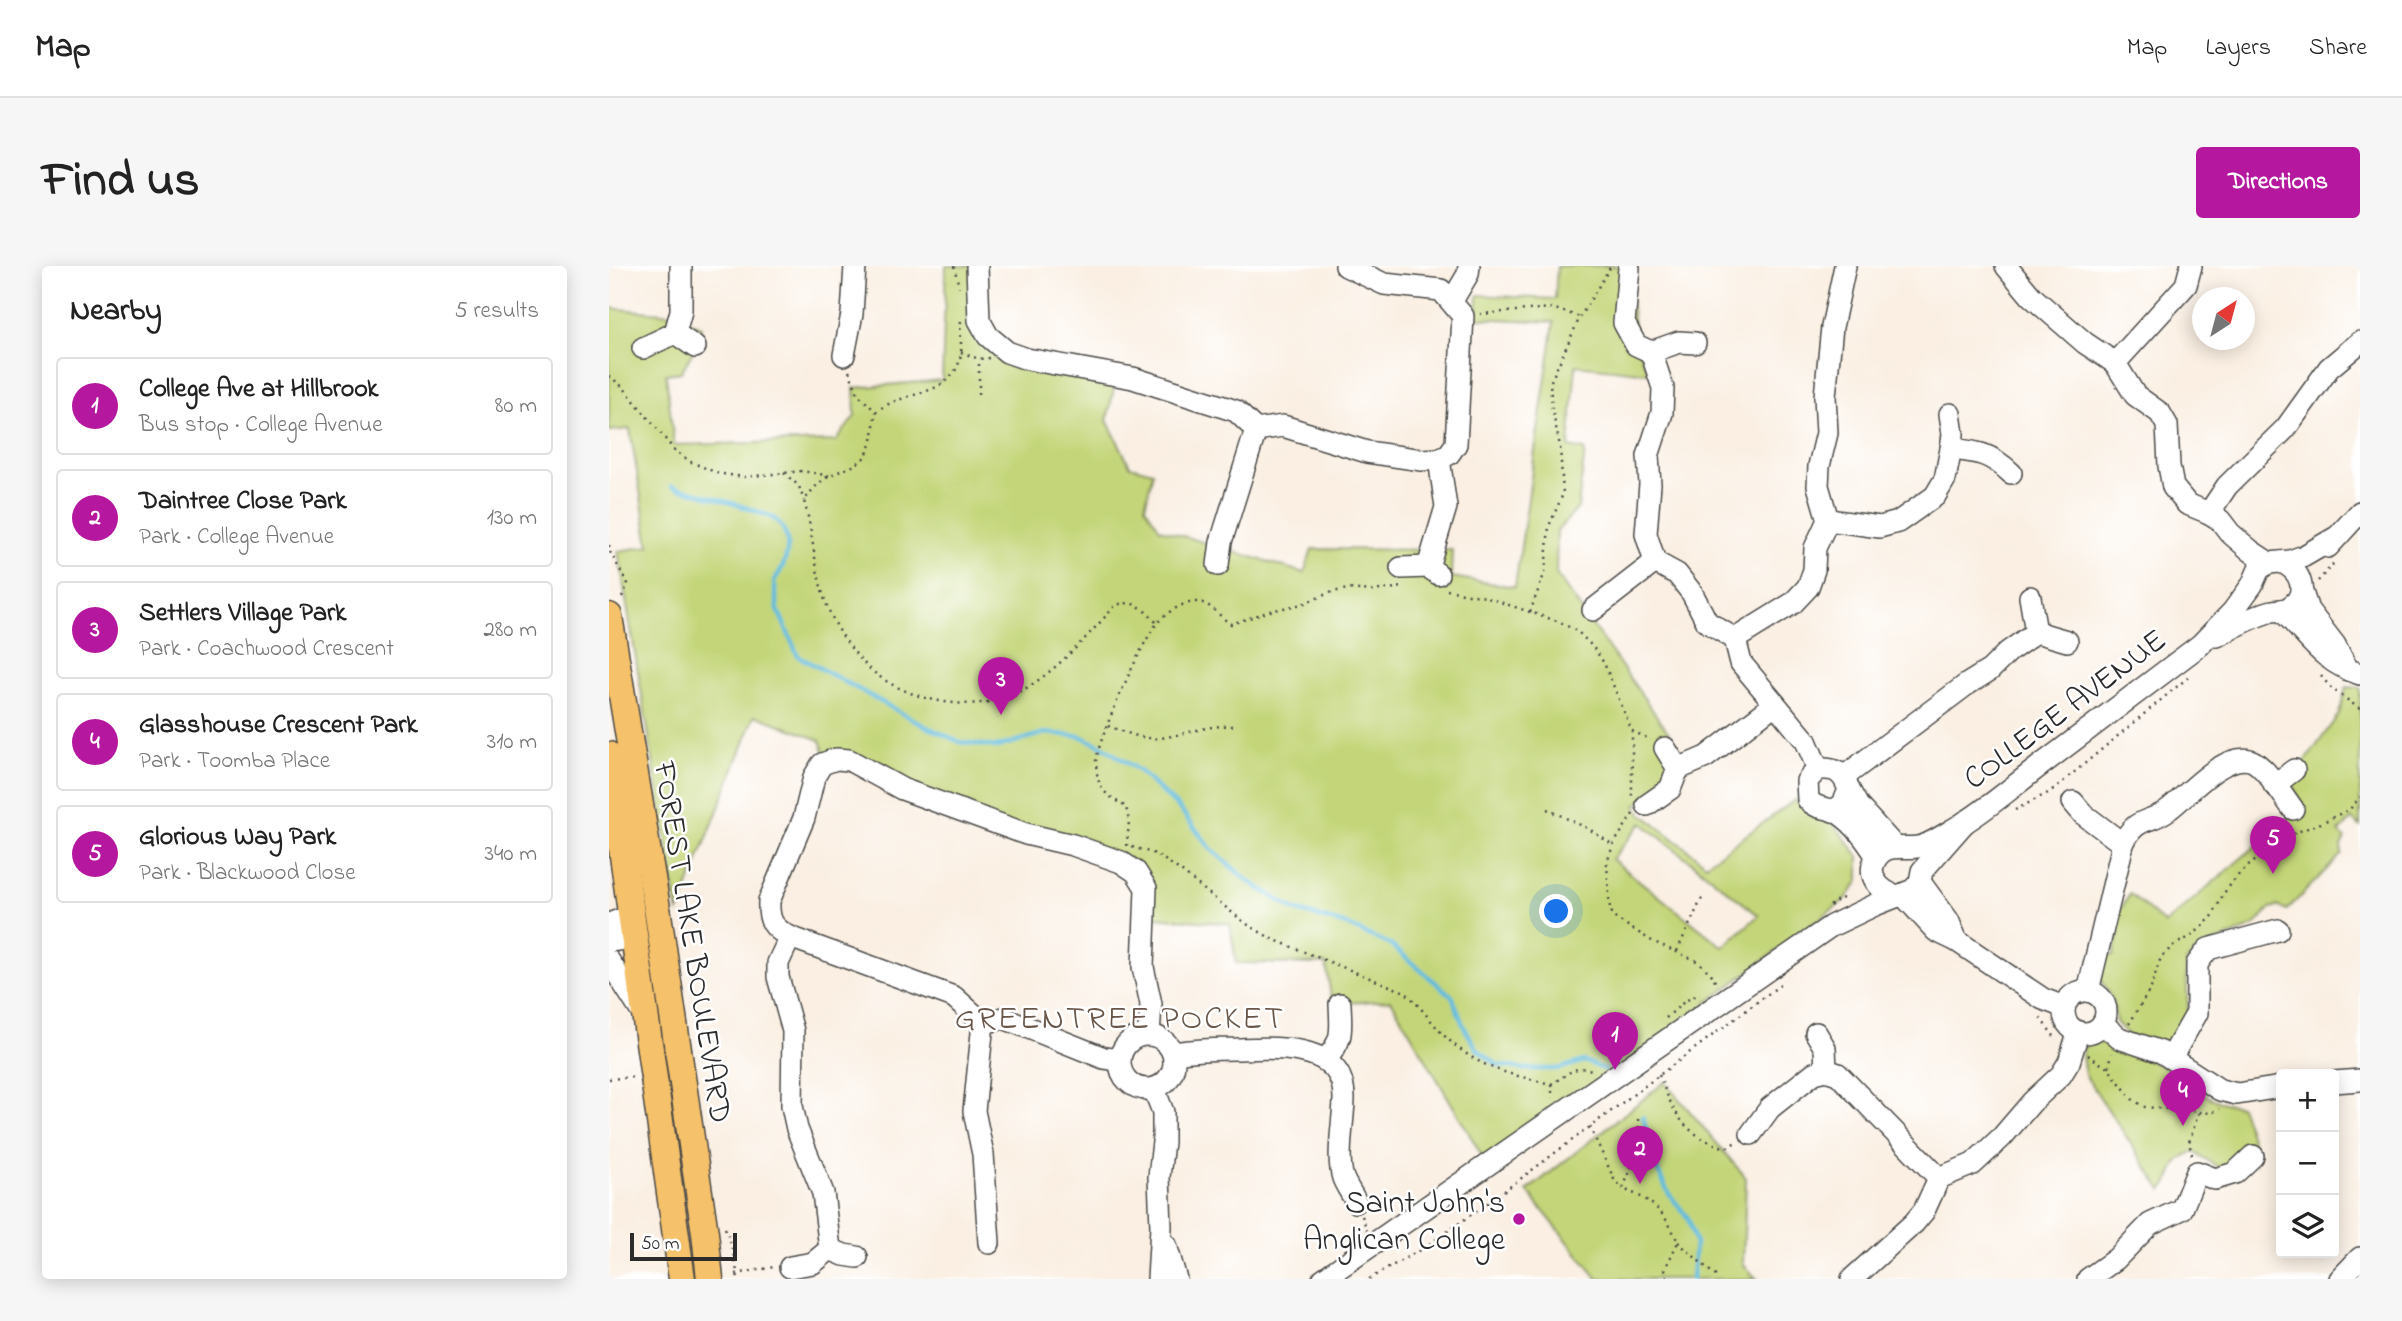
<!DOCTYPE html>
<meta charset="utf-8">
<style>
:root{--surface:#fff;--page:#f6f6f6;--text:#222;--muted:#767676;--line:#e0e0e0;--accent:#b5179e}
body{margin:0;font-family:"Indie Flower",sans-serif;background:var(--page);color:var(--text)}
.controls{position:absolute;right:21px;bottom:21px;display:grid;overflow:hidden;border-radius:7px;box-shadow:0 4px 18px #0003}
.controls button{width:63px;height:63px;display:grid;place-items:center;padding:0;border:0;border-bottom:2px solid var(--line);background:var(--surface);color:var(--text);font:35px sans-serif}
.compass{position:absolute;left:1583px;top:21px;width:63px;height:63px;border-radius:50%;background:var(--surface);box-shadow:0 4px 18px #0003;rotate:36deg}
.scale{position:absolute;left:21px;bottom:18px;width:107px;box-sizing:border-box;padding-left:7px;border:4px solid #2b2b2b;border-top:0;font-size:19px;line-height:24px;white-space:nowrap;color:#2b2b2b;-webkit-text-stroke:5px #fff;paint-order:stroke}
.you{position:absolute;left:948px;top:646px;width:24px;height:24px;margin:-18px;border:5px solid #fff;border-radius:50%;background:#1a73e8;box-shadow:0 0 0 10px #1a73e833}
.badge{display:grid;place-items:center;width:46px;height:46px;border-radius:50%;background:var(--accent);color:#fff;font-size:23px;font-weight:700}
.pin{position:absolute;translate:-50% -58px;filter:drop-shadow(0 2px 4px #0008)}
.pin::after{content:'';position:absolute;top:37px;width:24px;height:21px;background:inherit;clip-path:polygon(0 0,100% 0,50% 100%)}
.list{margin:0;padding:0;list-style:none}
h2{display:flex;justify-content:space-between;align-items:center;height:91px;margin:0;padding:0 28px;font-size:30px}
h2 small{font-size:23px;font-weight:400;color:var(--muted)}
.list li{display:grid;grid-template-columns:46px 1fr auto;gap:21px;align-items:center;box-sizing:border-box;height:98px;margin:0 14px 14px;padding:0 14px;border:2px solid var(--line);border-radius:7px}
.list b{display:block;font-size:26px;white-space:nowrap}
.list p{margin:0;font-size:23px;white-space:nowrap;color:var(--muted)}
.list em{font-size:23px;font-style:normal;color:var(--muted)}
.icon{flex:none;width:38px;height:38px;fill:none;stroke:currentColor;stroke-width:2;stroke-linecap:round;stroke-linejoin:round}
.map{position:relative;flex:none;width:1751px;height:1013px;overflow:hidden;border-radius:7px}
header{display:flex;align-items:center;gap:42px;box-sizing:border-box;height:98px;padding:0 35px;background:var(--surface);border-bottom:2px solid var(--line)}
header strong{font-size:33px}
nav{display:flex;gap:38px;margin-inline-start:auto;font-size:24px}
.intro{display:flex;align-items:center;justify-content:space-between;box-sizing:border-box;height:168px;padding:0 42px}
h1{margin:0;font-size:49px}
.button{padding:18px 32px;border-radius:7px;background:var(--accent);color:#fff;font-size:24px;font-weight:700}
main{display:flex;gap:42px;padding:0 42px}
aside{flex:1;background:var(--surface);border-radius:7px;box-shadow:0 4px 18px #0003}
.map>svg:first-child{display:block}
.green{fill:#c3d578;stroke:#778052;stroke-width:2;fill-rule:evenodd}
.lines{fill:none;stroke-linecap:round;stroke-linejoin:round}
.stream{stroke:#60bcde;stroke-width:4.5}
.minor-casing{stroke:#4a4846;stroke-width:24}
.major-casing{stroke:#4a4846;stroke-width:29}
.path{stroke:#4a4846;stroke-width:2.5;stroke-dasharray:2 5;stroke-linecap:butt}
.minor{stroke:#fff;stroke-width:21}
.major{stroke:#f5c16b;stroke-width:26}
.poi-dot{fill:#b5179e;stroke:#fff;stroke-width:2.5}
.labels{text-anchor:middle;stroke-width:5;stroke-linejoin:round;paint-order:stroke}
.street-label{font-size:32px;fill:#2b2b2b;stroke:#fff}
.poi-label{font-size:32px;fill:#2b2b2b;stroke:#fff;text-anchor:end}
.neighbourhood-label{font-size:33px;letter-spacing:2px;fill:#695649;stroke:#fff}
</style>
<header>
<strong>Map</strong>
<nav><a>Map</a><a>Layers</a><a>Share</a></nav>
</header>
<div class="intro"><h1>Find us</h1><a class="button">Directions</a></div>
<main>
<aside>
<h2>Nearby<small>5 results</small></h2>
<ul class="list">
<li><span class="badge">1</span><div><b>College Ave at Hillbrook</b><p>Bus stop · College Avenue</p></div><em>80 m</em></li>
<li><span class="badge">2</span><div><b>Daintree Close Park</b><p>Park · College Avenue</p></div><em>130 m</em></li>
<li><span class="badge">3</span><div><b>Settlers Village Park</b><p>Park · Coachwood Crescent</p></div><em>280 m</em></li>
<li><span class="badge">4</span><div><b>Glasshouse Crescent Park</b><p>Park · Toomba Place</p></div><em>310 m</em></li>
<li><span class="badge">5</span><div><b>Glorious Way Park</b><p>Park · Blackwood Close</p></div><em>340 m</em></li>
</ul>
</aside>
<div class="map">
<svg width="1751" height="1013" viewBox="0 0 1751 1013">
<rect width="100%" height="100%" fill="#fff"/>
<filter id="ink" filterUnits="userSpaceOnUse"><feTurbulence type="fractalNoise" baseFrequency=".0143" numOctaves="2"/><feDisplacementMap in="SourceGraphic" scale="14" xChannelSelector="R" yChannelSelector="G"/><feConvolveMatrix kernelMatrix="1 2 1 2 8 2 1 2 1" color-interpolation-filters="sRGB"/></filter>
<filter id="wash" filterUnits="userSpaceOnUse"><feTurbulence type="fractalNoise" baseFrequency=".00686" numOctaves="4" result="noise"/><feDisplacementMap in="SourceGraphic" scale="28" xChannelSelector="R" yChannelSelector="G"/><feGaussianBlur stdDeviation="1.57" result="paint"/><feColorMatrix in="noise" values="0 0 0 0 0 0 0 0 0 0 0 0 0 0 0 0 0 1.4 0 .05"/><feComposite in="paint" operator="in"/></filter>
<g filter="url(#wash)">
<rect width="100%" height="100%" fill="#faefe2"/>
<g class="green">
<path d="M337,0H368V34L397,86L508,109L498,154L521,200L544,206L536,241L551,263L695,307L703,283L843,284L842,311L906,321L945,56L868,52L869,29L946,33L948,0H1018L1027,79L1040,107L967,99L960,181L976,184L969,242L948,265L947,308L1081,497L1027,539L1031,546L1097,598L1186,534L1205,551L1222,555L1250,590V615L1237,633L879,900L782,734L723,738L717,698L627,697L621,658L536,650L527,606L219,496L211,474L146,449L69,646L9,285L40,280L21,163L0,165V42L63,48L92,61L86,82L72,106L57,108L65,179L227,175L246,150L245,122L333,114ZM1033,557L1149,649V650L1114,681L1003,593Z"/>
<polygon points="1737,421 1751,422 1751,560 1743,553 1730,566 1736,572 1732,580 1733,588 1678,644 1669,640 1662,642 1645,660 1588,684 1577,696 1579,746 1557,779 1520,770 1507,756 1504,735 1488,707 1491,687 1504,690 1509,670 1497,666 1521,628 1556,658 1694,539 1683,519 1693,500 1730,448"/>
<path d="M1486,775C1510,782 1536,791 1558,803C1589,819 1591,835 1631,840L1645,880L1620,903H1613L1585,886C1561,894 1568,908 1553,924L1476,809L1473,789L1475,781Z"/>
<polygon points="1056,816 1137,912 1134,998 1148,1013 989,1013 918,925"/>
</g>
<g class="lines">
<g class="stream">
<path d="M63,220C83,226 156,244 168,255C186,273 178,297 165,315L169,344L189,390L316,460L351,476L388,481L436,467L471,470L493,480L529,504L570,542L603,584L638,614L685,644L735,658L782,679L808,701L843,730L855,761L869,784L889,799L915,803H949L975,795L997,804"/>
<polyline points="1034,851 1047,901 1060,928 1079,952 1086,977 1083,1013"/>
</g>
</g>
</g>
<g filter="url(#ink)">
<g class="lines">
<g class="minor-casing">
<g id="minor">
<polyline points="368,0 370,54 379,70 398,86 418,93 524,112 627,145 647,164 674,160 758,186 813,194 830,193 840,188 847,178 854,50 832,24 775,18 737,0"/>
<polyline points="1397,0 1422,30 1476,77 1506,97 1526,129 1551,147 1558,159 1560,200 1564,221 1578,238 1600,247 1611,254 1621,267 1642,285 1660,297"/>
<polyline points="1020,2 1015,57 1027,79 1042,86"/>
<polyline points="843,35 859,8 860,0"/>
<polyline points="66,67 72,45 72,0"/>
<polyline points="1086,77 1070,76 1042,86 1054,122 1053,147 1039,190 1041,218 1037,268 1046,296 1068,308 1083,327 1098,356 1126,373 1132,397 1197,475 1209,503"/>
<polyline points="34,82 66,67 86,81"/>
<polyline points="235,89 243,48 246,0"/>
<polyline points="1506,97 1577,19 1582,0"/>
<path d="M1342,183C1369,186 1381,187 1402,207"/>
<polyline points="1600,247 1618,220 1677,162 1720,102 1751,76"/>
<polyline points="1219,254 1271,261 1289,256 1326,230 1336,213 1342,183 1344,168 1341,148"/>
<polyline points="1719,281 1751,246"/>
<polyline points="609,299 612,276 647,164"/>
<polyline points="819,301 837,241 830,193"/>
<polyline points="792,302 819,301 829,308"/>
<polyline points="1692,323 1699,344 1726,379 1739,404"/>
<polyline points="1421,331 1427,366 1458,375"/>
<polyline points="984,344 1046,296"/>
<path d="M1672,344C1700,370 1712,396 1751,408"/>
<path d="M1608,370C1626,361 1644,350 1663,345C1669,344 1674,345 1679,342C1702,330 1692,303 1672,296"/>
<polyline points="1126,373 1184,337 1199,321 1205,304 1206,282 1219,254 1209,220 1210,200 1218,167 1216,130 1223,61 1236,0"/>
<polyline points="1069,503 1097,491 1166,438"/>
<polyline points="1236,510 1357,419 1381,404 1399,386 1427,366"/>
<polyline points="1665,519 1685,504"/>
<polyline points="1240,524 1249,540 1285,580"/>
<polyline points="1464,536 1474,548 1514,578"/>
<polyline points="1038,539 1061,523 1069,503 1056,482"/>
<path d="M1224,545L1234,538L1240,524C1234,506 1227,502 1209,503L1198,515L1199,534C1210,544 1213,540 1225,545C1243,553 1258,575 1268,591"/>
<polyline points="1311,616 1339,654 1348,675"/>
<polyline points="1294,629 1327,665 1348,675 1434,733 1455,741"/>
<path d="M1289,630C1271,626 1255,609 1268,591C1280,575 1297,585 1313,580C1326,576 1342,564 1355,557C1382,540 1407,518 1432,499C1485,459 1538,419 1591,379L1624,345L1643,319L1650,303L1660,297L1681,295L1695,290L1726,272"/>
<polyline points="0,658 21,650"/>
<polyline points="181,671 169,697 169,711 184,765 183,840 188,863 214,927 221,983"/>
<polyline points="0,675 24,672"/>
<polyline points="0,695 34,748"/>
<circle cx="1476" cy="746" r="21"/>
<path d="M1479,725L1514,578C1527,549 1540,559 1560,543C1579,529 1614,487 1641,494C1655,498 1675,531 1684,543"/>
<polyline points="374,757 365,845 374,888 380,977"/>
<polyline points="1494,758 1510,772 1552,786 1611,824 1628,828 1672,821"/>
<polyline points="1207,767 1216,782 1217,804"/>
<circle cx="538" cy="796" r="27"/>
<path d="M564,787C585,784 607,783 628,783C666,782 735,776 735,832C735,854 727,891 734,912C737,920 743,928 747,936"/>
<polyline points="1562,792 1588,747 1588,698 1599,683 1669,664"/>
<path d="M511,794L495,792L395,752L374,757L345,731L181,671C164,662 159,655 160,635L195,552L205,511L213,498L227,493L240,494L293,523L417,568L464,579L512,596L527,606L537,622L534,701L542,738L540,769"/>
<path d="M716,794C735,774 732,765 731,738"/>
<polyline points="1725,816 1751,814"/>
<polyline points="545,823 554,846 554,876 550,911 552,961 549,1013"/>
<polyline points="1142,868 1161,842 1205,807 1217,804 1229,808 1330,912"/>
<polyline points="557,979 567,1013"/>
<polyline points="181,1001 204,997 221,983 235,989 248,991"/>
<polyline points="714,1013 1222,660 1266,639 1304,624 1311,616 1313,605 1356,556"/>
<polyline points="1243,1013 1305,957 1315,945 1330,912 1364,898 1393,871 1423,836 1452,809 1460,796 1469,767"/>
<polyline points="1479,1013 1507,993 1541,958 1573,943 1588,906 1606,913 1626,907 1644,890"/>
<polyline points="1731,1013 1751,992"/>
</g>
</g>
<g class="major-casing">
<g id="major">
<polyline points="0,350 49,648 96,967 101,1013"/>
<polyline points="0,489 73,1013"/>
</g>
</g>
<g class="path">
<polyline points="345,0 350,21"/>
<polyline points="871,48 943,42 971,51"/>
<path d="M352,55C350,66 353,77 352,88C345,133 294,123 267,146C265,155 265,165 263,174C257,202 238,200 218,211C208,218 202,225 195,235C206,272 205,314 222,349C232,370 248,393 267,408C303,436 366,448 408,427C445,409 479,369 507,339C527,333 534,343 548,357"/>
<polyline points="352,86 370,93 380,92"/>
<polyline points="240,105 249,128 267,146"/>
<polyline points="0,110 14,121 66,185 82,196 108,207 135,211 193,205 221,210"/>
<polyline points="370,128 370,93"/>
<polyline points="175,207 190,220 195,235"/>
<polyline points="0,279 1,286 19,318 11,335"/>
<polyline points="1709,315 1725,297"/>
<polyline points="838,324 876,331 951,356 969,366 984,381 995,397 1023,465 1023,531"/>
<polyline points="921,346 936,306 940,260 954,228 951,180 943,143 941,117 971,51 1002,0"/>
<polyline points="1712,410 1722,422 1751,443"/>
<path d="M499,460C516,466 533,474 552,472C579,468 599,458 627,460"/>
<polyline points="1023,465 1042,474"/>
<polyline points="938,543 980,563 1004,579"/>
<polyline points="1406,544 1439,527 1450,519 1583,408"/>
<polyline points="1024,548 1004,579 998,597 1001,644 1006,652 1043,675 1090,696 1103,709 1108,720"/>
<path d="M518,580L520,555L517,541C508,535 493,528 490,516C488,510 487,501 487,495C489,473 534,373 549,356C558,346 573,337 586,336C601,335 610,351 622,358L661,345L693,338L723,326L739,323L764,325L794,321"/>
<path d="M523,581L547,588L572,605L636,657L663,673L796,726C813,741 825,761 841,775C872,803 903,809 942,818C959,809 966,797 985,805"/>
<polyline points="1221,640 1231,632 1236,633"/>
<polyline points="1068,685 1093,632"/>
<polyline points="1057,752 1076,735 1091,728"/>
<polyline points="1431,752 1448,774"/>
<polyline points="1520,758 1542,722 1552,691 1564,680 1584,669 1603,651 1615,627 1631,607 1675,571 1712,557 1741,543 1751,531"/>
<polyline points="1479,789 1500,803 1523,833 1536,841 1602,847 1611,843"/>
<polyline points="1500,801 1503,787"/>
<path d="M1050,809C1066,850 1074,868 1117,882L1127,876"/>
<polyline points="0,813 25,811"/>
<polyline points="942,818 944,832"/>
<path d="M1029,853L1031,878L1014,923C1045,935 1055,945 1069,976L1056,1003L1058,1013"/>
<polyline points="981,861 1005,913 1014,923"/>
<polyline points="1583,889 1580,876 1590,846"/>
<polyline points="753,950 758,964"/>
<polyline points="116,962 125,986 129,1013"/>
<polyline points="1069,976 1110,1013"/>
<polyline points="127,1008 165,1001"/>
<polyline points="760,1013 816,981 879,937 1175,716"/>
</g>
<use href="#minor" class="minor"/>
<use href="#major" class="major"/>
</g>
</g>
<circle class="poi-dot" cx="910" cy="953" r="7"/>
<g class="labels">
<g class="street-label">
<text transform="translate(1455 442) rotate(-37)" y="11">COLLEGE AVENUE</text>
<text transform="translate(85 676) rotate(81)" y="11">FOREST LAKE BOULEVARD</text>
</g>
<g class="poi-label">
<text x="896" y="946">Saint John's<tspan x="896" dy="37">Anglican College</tspan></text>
</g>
<g class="neighbourhood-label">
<text x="511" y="762">GREENTREE POCKET</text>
</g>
</g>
</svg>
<div class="controls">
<button>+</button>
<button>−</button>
<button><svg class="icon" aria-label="layers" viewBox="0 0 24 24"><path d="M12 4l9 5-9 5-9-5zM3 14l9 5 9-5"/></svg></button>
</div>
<svg class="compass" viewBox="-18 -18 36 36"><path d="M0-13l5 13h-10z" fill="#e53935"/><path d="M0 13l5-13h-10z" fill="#767676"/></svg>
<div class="scale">50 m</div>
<div class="you"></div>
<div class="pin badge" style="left:1006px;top:804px">1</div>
<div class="pin badge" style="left:1031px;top:918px">2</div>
<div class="pin badge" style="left:392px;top:449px">3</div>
<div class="pin badge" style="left:1574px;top:860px">4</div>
<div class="pin badge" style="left:1664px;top:608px">5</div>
</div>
</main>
